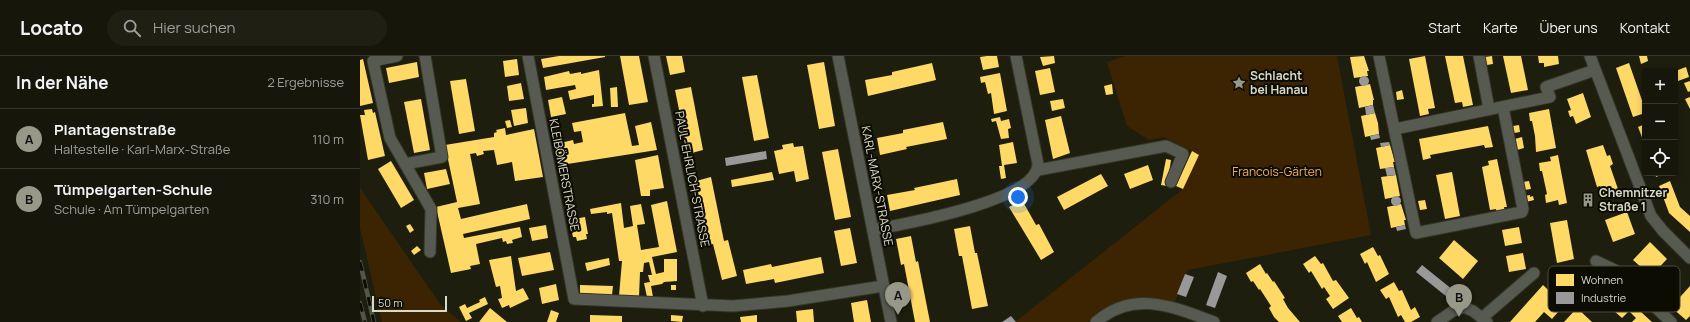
<!DOCTYPE html>
<html lang="de">
<meta charset="utf-8">
<style>
:root{--surface:#16160a;--page:#1f1f13;--text:#f1f3f6;--muted:#9e9f9c;--line:#35352b;--accent:#979888}
body{margin:0;font-family:Manrope,sans-serif;background:var(--page);color:var(--text)}
.controls{position:absolute;right:12px;top:12px;display:grid;overflow:hidden;border-radius:4px;box-shadow:0 2px 6px #0003}
.controls button{width:36px;height:36px;display:grid;place-items:center;padding:0;border:0;border-bottom:1px solid var(--line);background:var(--surface);color:var(--text);font:20px sans-serif}
.scale{position:absolute;left:12px;bottom:10px;width:75px;box-sizing:border-box;padding-left:4px;border:2px solid #d9daca;border-top:0;font-size:11px;line-height:14px;white-space:nowrap;color:#d9daca;-webkit-text-stroke:3px #0c0c03;paint-order:stroke}
.you{position:absolute;left:658px;top:141px;width:14px;height:14px;margin:-10px;border:3px solid #fff;border-radius:50%;background:#1a73e8;box-shadow:0 0 0 6px #1a73e833}
.badge{display:grid;place-items:center;width:26px;height:26px;border-radius:50%;background:var(--accent);color:#111;font-size:13px;font-weight:700}
.pin{position:absolute;translate:-50% -33px;filter:drop-shadow(0 1px 2px #0008)}
.pin::after{content:'';position:absolute;top:21px;width:14px;height:12px;background:inherit;clip-path:polygon(0 0,100% 0,50% 100%)}
.list{margin:0;padding:0;list-style:none}
h2{display:flex;justify-content:space-between;align-items:center;height:52px;margin:0;padding:0 16px;font-size:17px}
h2 small{font-size:13px;font-weight:400;color:var(--muted)}
.list li{display:grid;grid-template-columns:26px 1fr auto;gap:12px;align-items:center;box-sizing:border-box;height:60px;padding:0 16px;border-top:1px solid var(--line)}
.list b{display:block;font-size:15px;white-space:nowrap}
.list p{margin:0;font-size:13px;white-space:nowrap;color:var(--muted)}
.list em{font-size:13px;font-style:normal;color:var(--muted)}
.icon{flex:none;width:22px;height:22px;fill:none;stroke:currentColor;stroke-width:2;stroke-linecap:round;stroke-linejoin:round}
.map{position:relative;flex:none;width:1330px;height:266px;overflow:hidden}
header{display:flex;align-items:center;gap:24px;box-sizing:border-box;height:56px;padding:0 20px;background:var(--surface);border-bottom:1px solid var(--line)}
header strong{font-size:19px}
nav{display:flex;gap:22px;margin-inline-start:auto;font-size:14px}
.search{width:280px;height:36px;background:var(--page);display:flex;align-items:center;gap:10px;box-sizing:border-box;padding:0 14px;border-radius:22px;color:var(--muted);font-size:15px}
main{display:flex}
aside{flex:1;background:var(--surface)}
.map>svg:first-child{display:block}
.green{fill:#3c2403}
.homes{fill:#ffd966}
.industry{fill:#999}
.lines{fill:none;stroke-linecap:round;stroke-linejoin:round}
.street-casing{stroke:#36372a;stroke-width:13}
.street{stroke:#565a50;stroke-width:11}
.rail-casing{stroke:#54564a;stroke-width:4.5}
.rail{stroke:#0c0c03;stroke-width:3;stroke-dasharray:9;stroke-linecap:butt}
.labels{text-anchor:middle;stroke-width:4;stroke-linejoin:round;paint-order:stroke}
.poi-label{font-size:12px;font-weight:bold;fill:#d9daca;stroke:#0c0c03;text-anchor:start}
.park-label{font-size:12px;fill:#f6af64;stroke:#0c0c03}
.street-label{font-size:12px;fill:#d9daca;stroke:#0c0c03}
.key{fill:#0c0c03;stroke:#4a4a3f;stroke-width:1}
.key-label{font-size:11px;fill:#d9daca}
</style>
<header>
<strong>Locato</strong>
<div class="search"><svg class="icon" aria-label="search" viewBox="0 0 24 24"><circle cx="10" cy="10" r="6"/><path d="M15 15l6 6"/></svg>Hier suchen</div>
<nav><a>Start</a><a>Karte</a><a>Über uns</a><a>Kontakt</a></nav>
</header>
<main>
<aside>
<h2>In der Nähe<small>2 Ergebnisse</small></h2>
<ul class="list">
<li><span class="badge">A</span><div><b>Plantagenstraße</b><p>Haltestelle · Karl-Marx-Straße</p></div><em>110 m</em></li>
<li><span class="badge">B</span><div><b>Tümpelgarten-Schule</b><p>Schule · Am Tümpelgarten</p></div><em>310 m</em></li>
</ul>
</aside>
<div class="map">
<svg width="1330" height="266" viewBox="0 0 1330 266">
<rect width="100%" height="100%" fill="#1d1e0e"/>
<g class="green">
<polygon points="765,0 977,0 1011,179 828,214 814,248 747,252 735,259 728,266 655,266 823,133 839,99 804,81 789,84 767,70 747,6"/>
<polygon points="0,132 80,248 101,266 22,266 0,172"/>
</g>
<g class="homes">
<polygon points="199,0 245,0 245,1 183,12 181,3"/>
<polygon points="260,0 279,0 288,46 269,49"/>
<polygon points="306,0 322,0 325,16 310,19"/>
<polygon points="627,0 637,0 639,11 623,14 620,1"/>
<polygon points="694,0 695,7 683,10 680,1"/>
<polygon points="1004,0 1009,15 1007,15 1008,20 994,22 990,1"/>
<polygon points="1065,0 1075,52 1068,53 1069,58 1060,60 1049,3"/>
<polygon points="1085,0 1103,0 1113,49 1103,51 1102,46 1095,47"/>
<polygon points="1132,0 1133,8 1127,9 1125,1"/>
<polygon points="1143,0 1161,0 1168,34 1151,37"/>
<polygon points="1178,0 1198,0 1199,8 1184,11 1184,7 1179,7"/>
<polygon points="1279,0 1287,0 1288,5 1281,8"/>
<polygon points="3,3 13,47 0,50 0,4"/>
<polygon points="157,3 159,19 145,21 143,5"/>
<polygon points="57,6 59,21 29,27 26,12"/>
<polygon points="464,6 475,70 459,73 447,9"/>
<polygon points="572,7 576,24 508,40 505,24 532,19 532,16"/>
<polygon points="1269,7 1285,53 1285,57 1273,61 1256,12"/>
<polygon points="1326,11 1329,21 1318,25 1318,14"/>
<polygon points="690,12 695,36 680,39 675,15"/>
<polygon points="239,14 243,50 232,51 232,48 234,48 234,39 210,44 208,35 216,33 215,29 186,34 184,21 209,15 210,18 221,16 221,18"/>
<polygon points="640,17 647,55 634,58 631,37 628,38 625,26 621,27 620,21"/>
<polygon points="397,19 409,82 394,85 382,21"/>
<polygon points="106,23 115,75 99,78 90,25"/>
<polygon points="1330,25 1330,35 1328,36 1324,27"/>
<polygon points="161,27 164,43 149,45 147,30"/>
<polygon points="752,28 753,38 746,39 744,30"/>
<polygon points="1010,28 1014,44 1013,44 1013,49 999,52 995,31"/>
<polygon points="257,31 258,51 251,51 250,32"/>
<polygon points="331,31 343,94 328,98 315,34"/>
<polygon points="1042,34 1044,43 1037,44 1036,36"/>
<polygon points="1223,37 1231,61 1216,68 1213,60 1210,61 1208,55 1211,54 1207,43"/>
<polygon points="202,41 206,58 191,61 188,44"/>
<polygon points="1330,41 1330,53 1325,43"/>
<polygon points="61,43 70,94 54,97 44,46"/>
<polygon points="703,43 705,52 692,55 690,45"/>
<polygon points="166,52 168,67 154,70 151,54"/>
<polygon points="12,53 13,57 15,56 25,100 8,104 0,59 5,59 4,54"/>
<polygon points="1189,53 1196,92 1176,96 1175,80 1172,65 1170,65 1169,57"/>
<polygon points="265,57 272,90 279,89 275,70 291,66 297,94 201,109 196,88 213,84 214,88 223,86 221,75 214,76 212,67"/>
<polygon points="1015,57 1018,67 1019,78 1005,81 1001,60"/>
<polygon points="701,60 710,97 693,103 685,64"/>
<polygon points="640,61 641,65 649,63 651,72 648,73 649,82 641,83 636,65 632,66 631,63"/>
<polygon points="150,64 152,71 147,72 145,65"/>
<polygon points="583,66 587,83 546,91 547,93 520,99 517,82 543,77 543,74"/>
<polygon points="1285,68 1285,89 1278,71"/>
<polygon points="1159,69 1160,76 1154,77 1153,70"/>
<polygon points="1128,70 1133,91 1125,92 1124,89 1070,99 1071,102 1063,104 1059,83"/>
<polygon points="145,72 146,79 174,73 183,121 155,125 152,106 137,109 134,94 123,95 124,98 117,100 116,97 110,98 120,148 98,152 101,163 167,148 170,163 103,178 104,182 160,171 162,181 152,184 153,187 147,188 146,185 143,186 142,182 116,188 120,208 110,210 111,213 91,217 76,151 97,146 85,89 134,81 134,77 137,76 136,74"/>
<polygon points="1162,81 1164,92 1157,94 1155,83"/>
<polygon points="653,86 657,107 644,109 646,122 641,123 639,110 642,110 639,89"/>
<polygon points="433,87 434,91 443,90 449,123 436,126 434,115 419,118 414,95 423,93 422,89"/>
<polygon points="1030,89 1035,106 1033,106 1034,111 1020,113 1016,92"/>
<polygon points="1243,89 1247,100 1250,99 1253,108 1250,110 1258,133 1243,138 1240,130 1237,131 1226,94"/>
<polygon points="478,93 491,161 475,164 462,96"/>
<polygon points="832,95 839,99 823,133 816,130"/>
<polygon points="298,99 304,132 290,134 290,140 281,140 275,104"/>
<polygon points="1198,99 1207,147 1199,149 1198,144 1186,147 1185,139 1187,138 1182,115 1180,115 1179,107 1191,105 1190,101"/>
<polygon points="806,103 811,104 807,130 801,129"/>
<polygon points="1137,103 1147,151 1144,151 1145,156 1137,158 1136,153 1130,154 1122,111 1129,109 1128,105"/>
<polygon points="31,105 54,144 41,152 18,113"/>
<polygon points="788,109 793,124 770,133 764,118"/>
<polygon points="86,113 90,128 67,133 64,117"/>
<polygon points="412,116 414,124 372,131 371,124"/>
<polygon points="1092,116 1100,160 1085,163 1076,119"/>
<polygon points="1295,117 1306,117 1296,121"/>
<polygon points="741,118 748,130 704,154 697,141"/>
<polygon points="1036,119 1040,140 1025,143 1021,121"/>
<polygon points="351,121 364,185 368,184 377,220 362,224 353,188 348,189 336,125"/>
<polygon points="597,123 600,139 530,155 527,139 555,134 554,132"/>
<polygon points="1169,125 1171,133 1164,134 1163,126"/>
<polygon points="1310,125 1320,151 1330,160 1330,176 1309,157 1299,130"/>
<polygon points="1170,139 1170,141 1173,140 1174,144 1166,146 1165,140"/>
<polygon points="1232,141 1233,145 1224,147 1223,142"/>
<polygon points="662,144 676,169 679,168 694,196 681,204 649,151"/>
<polygon points="1065,144 1067,153 1060,154 1058,145"/>
<polygon points="307,145 317,196 292,201 296,218 304,216 304,203 317,203 317,225 304,226 302,228 291,230 293,241 287,241 284,227 290,226 288,219 292,219 289,206 284,207 283,216 280,216 279,241 259,240 262,205 259,205 252,157 247,158 247,156 231,158 230,153 261,147 264,172 273,170 270,150 281,148 285,168 277,169 281,194 299,191 291,149"/>
<polygon points="1041,148 1046,164 1044,164 1045,169 1031,172 1027,151"/>
<polygon points="1267,156 1275,178 1253,186 1245,164"/>
<polygon points="225,161 228,178 226,178 227,183 217,185 216,181 213,181 209,164"/>
<polygon points="1207,164 1214,203 1197,207 1190,167"/>
<polygon points="50,168 54,174 50,177 46,170"/>
<polygon points="186,169 188,182 172,185 169,172"/>
<polygon points="610,170 615,197 617,197 628,250 612,253 602,200 599,200 594,173"/>
<polygon points="1159,171 1162,187 1145,190 1142,174"/>
<polygon points="490,172 497,207 481,210 474,175"/>
<polygon points="551,180 556,206 558,205 570,266 555,266 544,208 541,209 536,183"/>
<polygon points="1094,184 1118,205 1103,223 1079,202"/>
<polygon points="1290,186 1307,203 1291,220 1273,204"/>
<polygon points="57,190 61,194 54,199 51,195"/>
<polygon points="1013,191 1018,200 1020,199 1029,218 1016,226 1007,206 1005,208 1000,198"/>
<polygon points="190,196 194,214 162,220 158,202"/>
<polygon points="1163,197 1166,213 1149,216 1146,200"/>
<polygon points="151,200 156,235 163,232 169,243 150,252 149,249 142,252 138,243 142,242 140,230 136,231 129,204"/>
<polygon points="955,200 961,208 963,207 973,225 976,224 989,242 973,253 966,243 970,240 964,231 962,233 951,215 949,217 943,208"/>
<polygon points="461,201 464,217 415,227 414,223 386,228 383,214 411,208 412,211"/>
<polygon points="249,202 250,209 227,215 225,207"/>
<polygon points="900,208 906,218 907,217 913,226 914,225 925,242 923,243 928,252 940,266 919,266 914,261 909,252 911,250 900,233 899,234 893,225 891,226 886,217"/>
<polygon points="1244,222 1281,256 1292,266 1272,266 1276,262 1269,255 1262,262 1244,246 1232,235"/>
<polygon points="1034,226 1039,235 1042,234 1051,254 1055,251 1060,261 1051,266 1045,266 1041,259 1038,261 1029,241 1026,243 1020,234"/>
<polygon points="196,228 199,244 182,248 179,232"/>
<polygon points="220,229 253,230 252,239 220,237"/>
<rect x="311" y="229" width="5" height="5"/>
<polygon points="1183,229 1204,249 1192,263 1184,256 1175,266 1150,266"/>
<polygon points="1330,230 1330,260 1326,264 1311,251"/>
<polygon points="125,241 128,248 109,257 112,262 106,265 99,251 105,248 107,252 120,246 119,244"/>
<polygon points="507,244 511,266 494,266 491,247"/>
<polygon points="130,252 147,266 119,266"/>
<polygon points="991,252 997,262 999,261 1002,266 982,266 978,260"/>
<polygon points="1217,252 1232,266 1204,266"/>
<polygon points="453,253 454,266 437,266 436,255"/>
<polygon points="191,254 199,257 196,266 187,266"/>
<polygon points="230,259 262,260 262,266 230,266"/>
<polygon points="311,259 323,260 322,266 311,265"/>
<polygon points="397,259 397,266 381,266 380,261"/>
</g>
<g class="industry">
<circle cx="1004" cy="25" r="5"/>
<polygon points="1013,49 1015,57 1006,59 1005,51"/>
<polygon points="1019,78 1020,82 1011,84 1010,80"/>
<polygon points="1029,86 1030,89 1021,91 1020,87"/>
<polygon points="406,95 407,103 366,110 365,102"/>
<polygon points="1034,111 1036,119 1027,120 1025,112"/>
<circle cx="1036" cy="145" r="5"/>
<polygon points="1045,169 1046,173 1037,175 1036,171"/>
<polygon points="1062,209 1093,234 1087,241 1056,216"/>
<polygon points="858,216 867,220 855,252 846,249"/>
<polygon points="825,218 834,221 826,241 817,238"/>
<polygon points="651,260 656,266 642,266"/>
</g>
<g class="lines">
<g class="street-casing">
<g id="street">
<polyline points="37,0 13,5 30,82 71,153 70,196"/>
<polyline points="168,0 214,243 373,250 428,245 523,230"/>
<polyline points="294,0 343,250"/>
<polyline points="478,0 531,266"/>
<polyline points="1019,0 1056,177 1162,156 1163,153 1143,51"/>
<polyline points="1119,0 1129,53"/>
<polyline points="1230,0 1291,160 1303,175 1330,202"/>
<polyline points="1035,73 1190,41 1186,31 1235,14"/>
<polyline points="45,108 82,101 65,0"/>
<polyline points="678,114 806,90 823,98 811,126"/>
<path d="M513,174C543,168 677,145 678,108L656,0"/>
<polyline points="1236,205 1257,215 1311,266"/>
<polyline points="1122,262 1174,217"/>
<path d="M736,266C774,233 813,251 854,266"/>
<polyline points="1077,266 1093,255 1104,251 1113,255 1127,266"/>
</g>
</g>
<use href="#street" class="street"/>
<g class="rail-casing">
<g id="rail">
<polyline points="0,206 14,266"/>
<polyline points="0,247 5,266"/>
</g>
</g>
<use href="#rail" class="rail"/>
</g>
<defs>
<g id="sight-bare" transform="scale(1.08)"><path d="M0-6L1.8-2.2L6-1.7L2.9 1.2L3.7 5.4L0 3.3L-3.7 5.4L-2.9 1.2L-6-1.7L-1.8-2.2Z" fill="#979888" stroke="#0c0c03" stroke-width="2.5" paint-order="stroke"/></g>
<g id="building-bare" transform="scale(1.08)"><path d="M-4-6H4V6H1V3H-1V6H-4ZM-2.5-4.3h1.7v1.8h-1.7ZM.8-4.3h1.7v1.8H.8ZM-2.5-1h1.7V.8h-1.7ZM.8-1h1.7V.8H.8Z" fill="#979888" stroke="#0c0c03" stroke-width="2.5" paint-order="stroke"/></g>
</defs>
<g fill-rule="evenodd">
<use href="#sight-bare" x="879" y="27"/>
<use href="#building-bare" x="1228" y="144"/>
</g>
<g class="labels">
<g class="poi-label">
<text x="890" y="24">Schlacht<tspan x="890" dy="14">bei Hanau</tspan></text>
<text x="1239" y="141">Chemnitzer<tspan x="1239" dy="14">Straße 1</tspan></text>
</g>
<g class="park-label">
<text x="917" y="120">Francois-Gärten</text>
</g>
<g class="street-label">
<text transform="translate(204 119) rotate(79)" y="4">KLEIBÖMERSTRASSE</text>
<text transform="translate(332 123) rotate(79)" y="4">PAUL-EHRLICH-STRASSE</text>
<text transform="translate(517 130) rotate(79)" y="4">KARL-MARX-STRASSE</text>
</g>
</g>
<rect x="1188" y="210" width="132" height="46" rx="6" class="key"/>
<rect x="1196" y="218" width="18" height="12" fill="#ffd966"/>
<rect x="1196" y="236" width="18" height="12" fill="#999"/>
<g class="key-label">
<text x="1221" y="228">Wohnen</text>
<text x="1221" y="246">Industrie</text>
</g>
</svg>
<div class="controls">
<button>+</button>
<button>−</button>
<button><svg class="icon" aria-label="locate" viewBox="0 0 24 24"><circle cx="12" cy="12" r="6"/><path d="M12 2v4M12 18v4M2 12h4M18 12h4"/></svg></button>
</div>
<div class="scale">50 m</div>
<div class="you"></div>
<div class="pin badge" style="left:538px;top:259px">A</div>
<div class="pin badge" style="left:1099px;top:261px">B</div>
</div>
</main>
